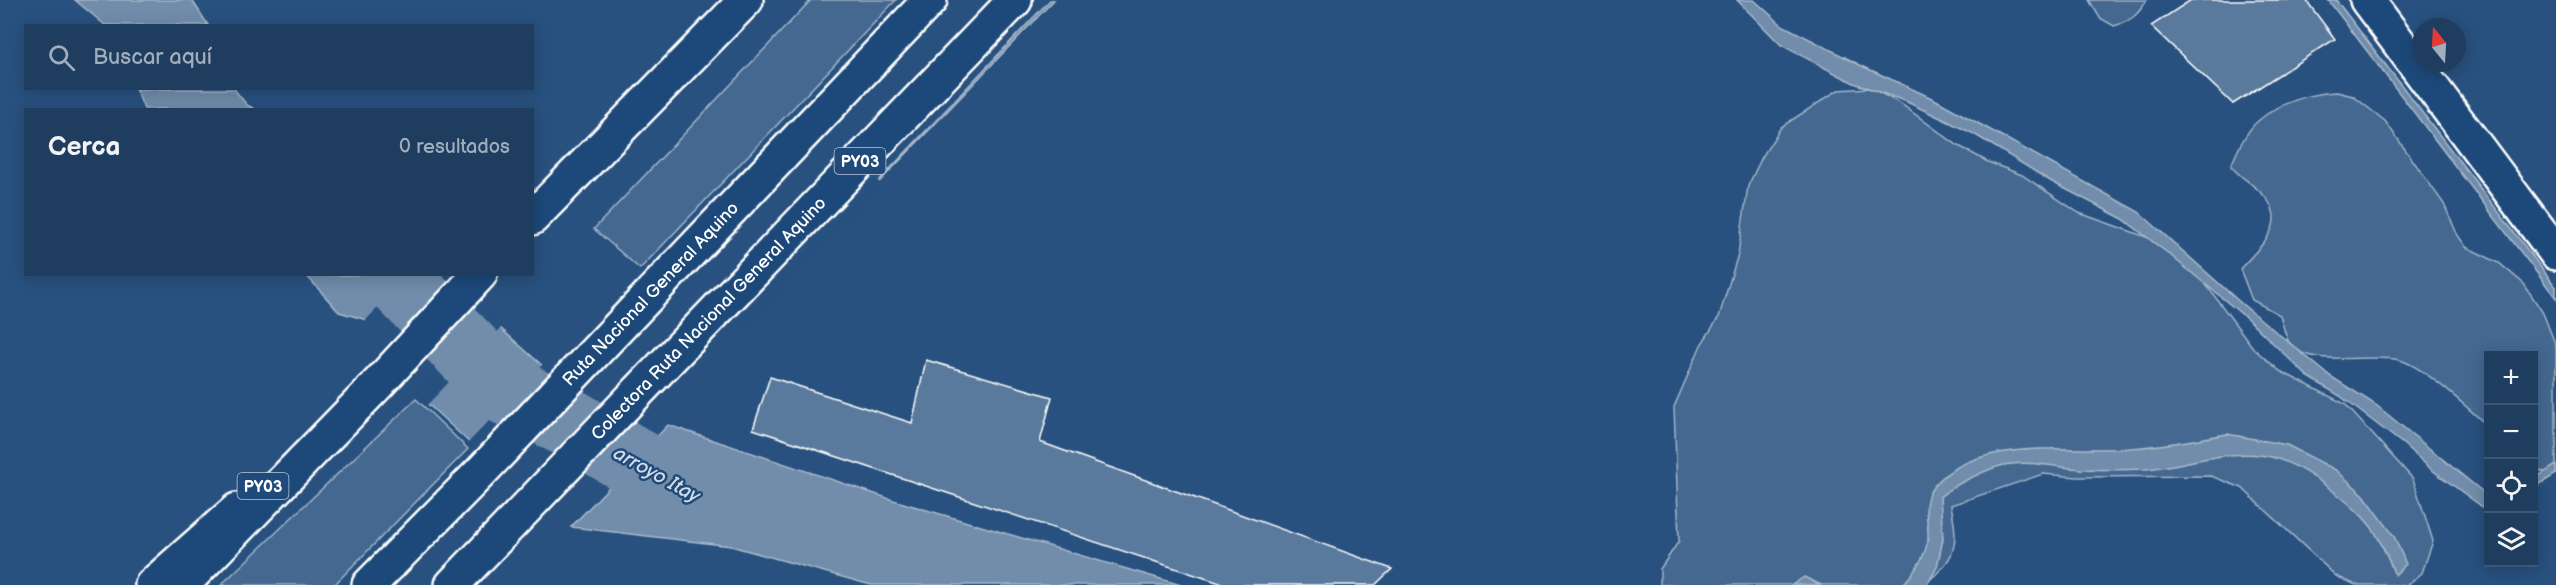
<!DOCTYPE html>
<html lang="es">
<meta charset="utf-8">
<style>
:root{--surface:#1e3d5f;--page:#2b4868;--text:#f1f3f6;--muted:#a1aebd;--line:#3c5674}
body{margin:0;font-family:"Balsamiq Sans",sans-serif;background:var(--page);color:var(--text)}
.controls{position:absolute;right:18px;bottom:18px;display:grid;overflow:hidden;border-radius:0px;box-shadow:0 3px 15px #0003}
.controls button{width:54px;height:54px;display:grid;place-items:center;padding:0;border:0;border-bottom:2px solid var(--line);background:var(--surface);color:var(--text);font:30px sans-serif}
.compass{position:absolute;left:2412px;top:18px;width:54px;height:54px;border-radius:50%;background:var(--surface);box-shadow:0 3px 15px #0003;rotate:342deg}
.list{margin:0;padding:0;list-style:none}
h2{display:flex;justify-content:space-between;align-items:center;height:78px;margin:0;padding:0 24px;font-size:26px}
h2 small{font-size:20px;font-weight:400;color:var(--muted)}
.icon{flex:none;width:33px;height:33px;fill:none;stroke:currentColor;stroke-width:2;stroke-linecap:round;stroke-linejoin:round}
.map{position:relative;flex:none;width:2556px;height:585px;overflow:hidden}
.search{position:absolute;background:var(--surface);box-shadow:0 3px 15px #0003;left:24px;top:24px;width:510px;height:66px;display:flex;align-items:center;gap:15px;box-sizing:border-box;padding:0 21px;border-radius:0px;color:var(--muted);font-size:22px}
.panel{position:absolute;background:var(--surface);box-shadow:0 3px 15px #0003;left:24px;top:108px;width:510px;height:168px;border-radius:0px}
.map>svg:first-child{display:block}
.green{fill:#446890;stroke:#a2b4c8;stroke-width:1.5}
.water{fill:#718dab;stroke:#aabbcd;stroke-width:1.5}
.pier{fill:#28517f}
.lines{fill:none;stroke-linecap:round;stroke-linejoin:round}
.river{stroke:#718dab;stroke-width:70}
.building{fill:#5a7a9d;stroke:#fff;stroke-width:1.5}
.street-casing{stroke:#fff;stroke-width:38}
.primary-casing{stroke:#fff;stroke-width:38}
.highway-casing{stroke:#fff;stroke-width:38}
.street{stroke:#1f4a7a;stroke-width:33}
.primary{stroke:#1f4a7a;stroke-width:33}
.highway{stroke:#1f4a7a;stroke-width:33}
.labels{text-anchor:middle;stroke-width:5;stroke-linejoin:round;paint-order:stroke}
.shield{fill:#1f4a7a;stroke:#bcc9d7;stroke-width:1.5}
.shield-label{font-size:16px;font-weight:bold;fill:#fff}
.street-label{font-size:18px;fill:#fff;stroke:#1f4a7a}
.water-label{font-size:20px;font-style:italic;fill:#d4dde6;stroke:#1f4a7a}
</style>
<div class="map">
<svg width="2556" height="585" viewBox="0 0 2556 585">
<rect width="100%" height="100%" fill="#28517f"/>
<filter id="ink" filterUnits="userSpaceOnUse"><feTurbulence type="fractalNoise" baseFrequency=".0167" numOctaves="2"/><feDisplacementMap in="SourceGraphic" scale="12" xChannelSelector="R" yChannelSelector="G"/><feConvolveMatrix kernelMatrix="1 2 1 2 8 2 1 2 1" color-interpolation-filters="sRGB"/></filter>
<g filter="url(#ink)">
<g class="green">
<polygon points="811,0 896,0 640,269 594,229"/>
<path d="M2089,0H2147C2138,15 2131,21 2114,26L2100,18Z"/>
<path d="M1871,88L1901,104L1957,145L1988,162L2022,175L2079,213L2166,244L2192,266L2254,349L2280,371L2345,404L2413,479L2433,541L2422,573L2407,585H2356L2336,576L2242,488L2211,476L2077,477L2043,474L1951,505C1959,547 1957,557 1924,585H1660V569L1679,541L1674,407L1701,345L1719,317L1738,254L1748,186L1762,157L1781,127L1838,90Z"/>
<path d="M2337,92L2353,96L2385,121L2444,204L2457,234L2466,247L2499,263L2524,284L2543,313L2556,346V474L2541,471L2534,466V356H2488V426C2467,408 2424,366 2399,360C2370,353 2310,368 2291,345C2285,338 2283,324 2280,315L2252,300L2240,269C2264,242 2294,220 2256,188C2247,180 2239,176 2231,166C2237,151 2246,131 2258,121C2278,103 2311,93 2337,92Z"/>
<polygon points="416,399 468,449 334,585 221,585"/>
</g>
<g class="water">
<polygon points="75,0 192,0 208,25 105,25"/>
<polygon points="1050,0 1054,0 741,326"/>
<polygon points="1737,0 1754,0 1782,25 1862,66 1936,100 2139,212 2242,304 2330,376 2376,405 2488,496 2488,511 2432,470 2403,444 2340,396 2307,376 2250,321 2170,255 2123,219 2052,182 1974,134 1907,102 1854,83 1781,45"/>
<polygon points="2328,0 2336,0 2556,287 2556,298"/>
<polygon points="136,89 234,89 247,105 255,109 144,109"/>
<polygon points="306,275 416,275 370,321 339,312"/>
<polygon points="490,319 544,367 470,443 416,393"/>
<polygon points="668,425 893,500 1181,585 871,585 731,546 571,527"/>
<path d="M2227,434L2287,445L2336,470L2364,495L2394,536L2406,564L2395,575C2389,561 2383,546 2376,534C2360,507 2305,467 2275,458C2234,446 2186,466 2145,469C2124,470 2102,470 2081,469C2054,467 2031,460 2004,465C1989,468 1951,486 1940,497L1943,539L1937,567L1927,585H1902C1914,573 1926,556 1928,538C1929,518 1920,503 1934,486C1977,435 2073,453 2131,448C2163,446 2195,440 2227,434Z"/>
<polygon points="2556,465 2556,474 2534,488 2534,479"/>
<polygon points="1804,577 1821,585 1792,585"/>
</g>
<g class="pier">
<polygon points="876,179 881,184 743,329 739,329 738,324"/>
<polygon points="411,274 419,274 372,323 364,322"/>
<polygon points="488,316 492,316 503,326 426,406 414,395 414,391"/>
<polygon points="544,363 546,369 473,445 467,444"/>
</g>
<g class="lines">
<polyline class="river" points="393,274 504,389 559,417 668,482 718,507"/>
</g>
<g class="building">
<polygon points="2191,0 2306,0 2335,39 2233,104 2151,26"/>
<polygon points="926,360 1052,397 1040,442 1392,569 1375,585 1226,585 753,429 770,377 912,423"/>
</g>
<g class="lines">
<g class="street-casing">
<polyline id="street" points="2367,0 2556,253"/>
</g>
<g class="primary-casing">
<g id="primary">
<polyline points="152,585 237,510"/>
<path id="s1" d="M452,585L1015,0"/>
</g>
</g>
<g class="highway-casing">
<g id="highway">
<polyline points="532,218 746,0"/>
<polyline points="182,585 375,387 480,274"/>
<path id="s2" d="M369,585L479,474L930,0"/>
</g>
</g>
<use href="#street" class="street"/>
<use href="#primary" class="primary"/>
<use href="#highway" class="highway"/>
</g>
</g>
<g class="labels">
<g class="shield">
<rect x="834.5" y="148" width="51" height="26" rx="4.5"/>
<rect x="237.5" y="473" width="51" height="26" rx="4.5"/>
</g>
<g class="shield-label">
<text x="860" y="167">PY03</text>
<text x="263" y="492">PY03</text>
</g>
<g class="street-label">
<text dy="6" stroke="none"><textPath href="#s2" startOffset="405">Ruta Nacional General Aquino</textPath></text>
<text dy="6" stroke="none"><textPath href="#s1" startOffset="370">Colectora Ruta Nacional General Aquino</textPath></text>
</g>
<g class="water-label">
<text transform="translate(657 474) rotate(29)" y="7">arroyo Itay</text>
</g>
</g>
</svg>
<div class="controls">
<button>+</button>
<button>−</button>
<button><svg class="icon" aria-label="locate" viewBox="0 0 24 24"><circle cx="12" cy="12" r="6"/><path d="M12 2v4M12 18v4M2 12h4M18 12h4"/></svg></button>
<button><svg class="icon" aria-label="layers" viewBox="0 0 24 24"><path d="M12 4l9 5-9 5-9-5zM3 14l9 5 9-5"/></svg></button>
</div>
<svg class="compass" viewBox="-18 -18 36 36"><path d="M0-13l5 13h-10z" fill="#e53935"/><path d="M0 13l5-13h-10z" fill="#a1aebd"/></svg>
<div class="search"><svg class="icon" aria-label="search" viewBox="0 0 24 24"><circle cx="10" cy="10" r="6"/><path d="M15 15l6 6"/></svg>Buscar aquí</div>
<section class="panel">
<h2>Cerca<small>0 resultados</small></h2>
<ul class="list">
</ul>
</section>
</div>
